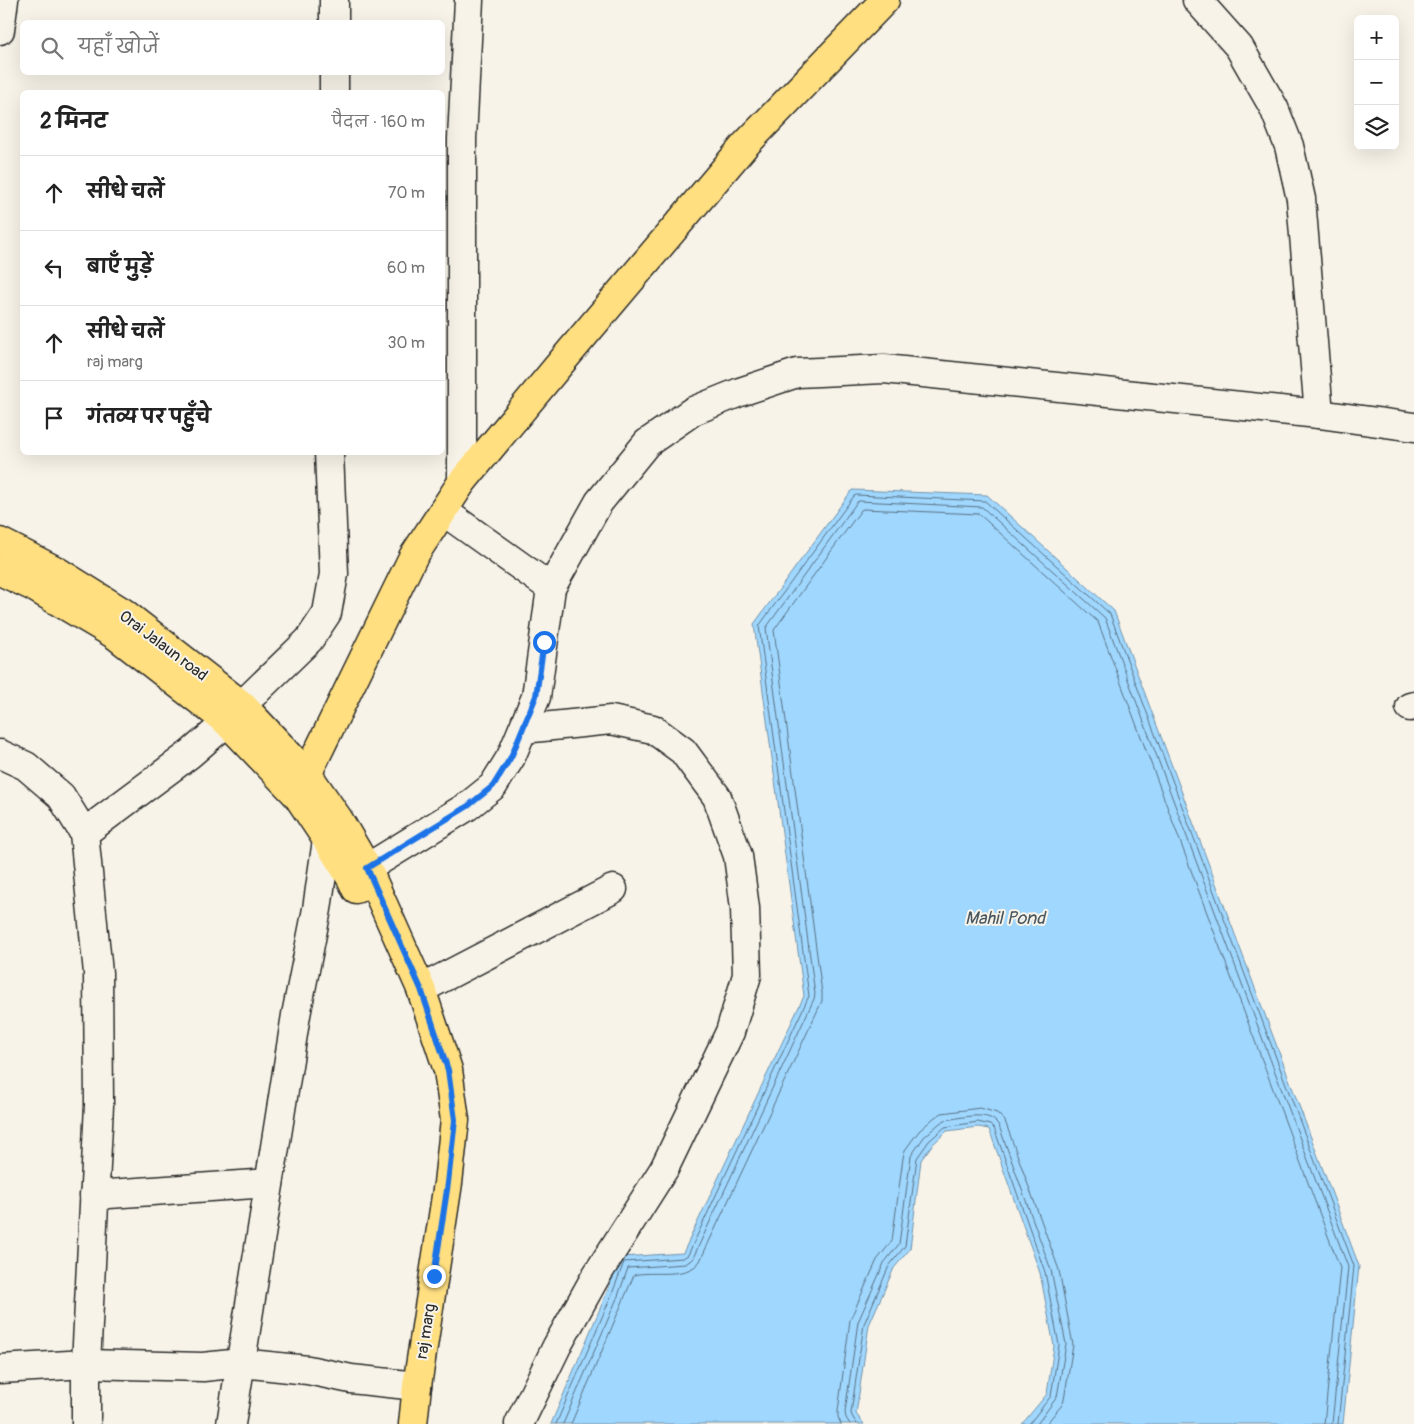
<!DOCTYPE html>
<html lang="hi">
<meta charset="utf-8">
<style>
:root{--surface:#fff;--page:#f2f2f2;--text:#222;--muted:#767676;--line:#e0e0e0}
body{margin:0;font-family:Pangolin,"Playpen Sans Deva",sans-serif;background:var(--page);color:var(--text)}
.controls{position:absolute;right:15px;top:15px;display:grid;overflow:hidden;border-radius:8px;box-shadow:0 5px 20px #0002}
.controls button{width:45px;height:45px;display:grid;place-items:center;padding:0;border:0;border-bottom:1px solid var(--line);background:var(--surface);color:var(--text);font:25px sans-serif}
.stop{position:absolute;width:15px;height:15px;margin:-11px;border:4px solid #1a73e8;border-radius:50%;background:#fff}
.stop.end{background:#1a73e8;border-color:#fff;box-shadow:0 1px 5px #0008}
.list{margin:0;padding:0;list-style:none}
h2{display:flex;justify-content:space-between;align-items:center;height:65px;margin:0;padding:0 20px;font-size:21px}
h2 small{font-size:16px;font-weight:400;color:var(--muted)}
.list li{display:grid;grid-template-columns:32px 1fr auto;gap:15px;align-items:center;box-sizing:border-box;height:75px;padding:0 20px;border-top:1px solid var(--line)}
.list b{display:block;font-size:19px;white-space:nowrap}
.list p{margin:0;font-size:16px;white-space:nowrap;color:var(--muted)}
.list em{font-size:16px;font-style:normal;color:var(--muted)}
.icon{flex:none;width:28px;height:28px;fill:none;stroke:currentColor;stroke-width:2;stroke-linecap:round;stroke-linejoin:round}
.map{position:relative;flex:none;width:1414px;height:1424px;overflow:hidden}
.search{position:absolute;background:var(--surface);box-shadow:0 5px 20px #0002;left:20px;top:20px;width:425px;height:55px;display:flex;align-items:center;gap:12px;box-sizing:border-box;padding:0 18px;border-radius:8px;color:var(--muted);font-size:19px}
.panel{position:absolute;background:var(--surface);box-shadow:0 5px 20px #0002;left:20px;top:90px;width:425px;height:365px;border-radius:8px}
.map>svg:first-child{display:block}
.water{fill:#9fd7ff;stroke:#7192aa}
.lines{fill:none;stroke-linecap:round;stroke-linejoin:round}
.shore{stroke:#597080;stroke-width:1}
.minor-casing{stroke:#2b2b2b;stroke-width:31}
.major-casing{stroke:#2b2b2b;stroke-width:31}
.minor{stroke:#f7f3e8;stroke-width:28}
.major{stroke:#ffdf80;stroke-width:28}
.route{stroke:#1a73e8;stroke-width:6}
.labels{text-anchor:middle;stroke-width:4;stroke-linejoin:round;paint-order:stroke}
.street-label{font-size:16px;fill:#2b2b2b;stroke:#f7f3e8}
.water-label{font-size:18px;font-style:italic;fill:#485660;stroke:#f7f3e8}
</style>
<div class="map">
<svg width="1414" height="1424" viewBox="0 0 1414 1424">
<rect width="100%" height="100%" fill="#f7f3e8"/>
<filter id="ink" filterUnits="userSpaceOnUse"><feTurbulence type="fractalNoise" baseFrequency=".02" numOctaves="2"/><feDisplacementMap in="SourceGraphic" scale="10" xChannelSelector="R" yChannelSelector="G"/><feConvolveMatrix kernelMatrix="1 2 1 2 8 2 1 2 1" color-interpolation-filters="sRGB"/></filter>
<g filter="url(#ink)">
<polygon class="water" points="852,490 987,495 1114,611 1359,1266 1343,1424 1022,1424 1047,1394 1054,1346 1040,1273 989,1129 978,1127 947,1131 932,1145 921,1160 910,1249 894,1268 869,1325 856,1414 864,1424 551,1424 607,1292 621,1257 683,1253 804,996 754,624"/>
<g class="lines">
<g class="shore">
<polyline points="556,1424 612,1294 624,1262 683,1258 688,1255 809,996 759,626 854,496 856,495 985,501 1110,614 1354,1266 1338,1424"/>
<polyline points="563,1424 618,1296 628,1268 685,1264 690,1261 693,1258 814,999 815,994 766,628 857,502 859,501 982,507 1105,618 1348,1267 1332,1424"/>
<path d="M571,1424L634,1275C653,1270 687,1280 700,1261L822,1001V993L774,630L861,510L863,509L979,514L1098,622L1340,1268L1324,1424"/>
<polyline points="841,1424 838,1417 838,1411 850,1320 877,1260 892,1241 903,1158 905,1150 919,1131 935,1117 942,1113 980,1108 997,1113 1005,1121 1059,1270 1073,1345 1064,1400 1062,1405 1046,1424"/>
<path d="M850,1424L846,1418L845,1412L858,1322L884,1263L899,1244L911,1156L924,1137L940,1123L945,1120C961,1118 990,1109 999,1126L1051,1270L1066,1344L1057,1397L1037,1424"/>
<polyline points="857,1424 852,1416 851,1413 864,1324 889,1266 905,1246 917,1158 929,1141 945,1127 978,1122 990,1125 994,1128 1045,1272 1059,1345 1051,1396 1029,1424"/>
</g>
<g class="minor-casing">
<g id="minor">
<polyline points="334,0 334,22"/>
<polyline points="1197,0 1239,47 1274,108 1289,146 1301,199 1319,414"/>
<polyline points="0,30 4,0"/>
<polyline points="334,72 334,92"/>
<polyline points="462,482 462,139 469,0"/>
<polyline points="443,511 551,588"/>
<polyline points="1410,707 1414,706"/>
<polyline points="0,754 26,766 61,796 84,833 98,973 99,1105 86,1364 86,1424"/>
<polyline points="84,833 190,754 227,722 242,705 309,640 327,613 334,574 329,452"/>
<polyline points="351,878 468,806 493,786 511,757 536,697 551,588 599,502 647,443 693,411 740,392 797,373 884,369 1319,414 1414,427"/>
<polyline points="421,989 613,889"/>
<polyline points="94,1195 269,1183"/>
<polyline points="0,1369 86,1364 203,1367 241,1363 308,1370 351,1379 417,1386"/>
<polyline points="231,1424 296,1015 317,909 327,840"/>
<polyline points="519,1424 557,1346 596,1276 664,1169 730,1032 747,975 745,908 738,856 717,797 683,751 653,729 611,720 523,729"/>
</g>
</g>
<g class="major-casing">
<g id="major">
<polyline points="0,542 55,570 124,613 242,705 308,775 339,820 367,868 421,989 448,1070 455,1120 448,1183 417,1386 413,1424"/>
<polyline points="0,571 32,586 115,635 227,722 297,795 327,840 351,878 356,889"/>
<polyline points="297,795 413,557 462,482 564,359 745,145 885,0"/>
</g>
</g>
<use href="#minor" class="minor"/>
<use href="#major" class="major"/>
</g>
</g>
<g class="lines" filter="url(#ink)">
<polyline class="route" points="434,1276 448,1183 455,1120 448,1070 421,989 367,868 468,806 493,786 511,757 536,696 544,642"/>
</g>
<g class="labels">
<g class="street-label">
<text transform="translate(164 645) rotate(37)" y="6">Orai Jalaun road</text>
<text transform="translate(425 1331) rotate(-81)" y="6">raj marg</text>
</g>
<g class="water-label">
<text x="1005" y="924">Mahil Pond</text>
</g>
</g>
</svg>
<div class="controls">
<button>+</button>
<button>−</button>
<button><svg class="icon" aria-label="layers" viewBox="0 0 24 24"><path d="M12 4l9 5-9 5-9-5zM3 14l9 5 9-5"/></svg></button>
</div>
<div class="stop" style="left:544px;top:642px"></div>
<div class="stop end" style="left:434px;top:1276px"></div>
<div class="search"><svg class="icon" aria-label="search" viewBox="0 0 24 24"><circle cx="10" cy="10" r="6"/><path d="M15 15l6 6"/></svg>यहाँ खोजें</div>
<section class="panel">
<h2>2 मिनट<small>पैदल · 160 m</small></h2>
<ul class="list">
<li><svg class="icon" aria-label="ahead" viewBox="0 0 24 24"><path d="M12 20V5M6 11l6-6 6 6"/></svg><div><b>सीधे चलें</b></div><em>70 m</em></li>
<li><svg class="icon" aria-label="left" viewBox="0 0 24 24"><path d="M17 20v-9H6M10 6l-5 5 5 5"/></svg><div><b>बाएँ मुड़ें</b></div><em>60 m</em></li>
<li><svg class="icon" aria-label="ahead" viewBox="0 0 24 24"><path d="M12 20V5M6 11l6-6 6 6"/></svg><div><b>सीधे चलें</b><p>raj marg</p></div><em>30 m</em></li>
<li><svg class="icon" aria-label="arrive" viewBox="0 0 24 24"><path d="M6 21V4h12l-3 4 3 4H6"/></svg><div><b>गंतव्य पर पहुँचे</b></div></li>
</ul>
</section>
</div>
